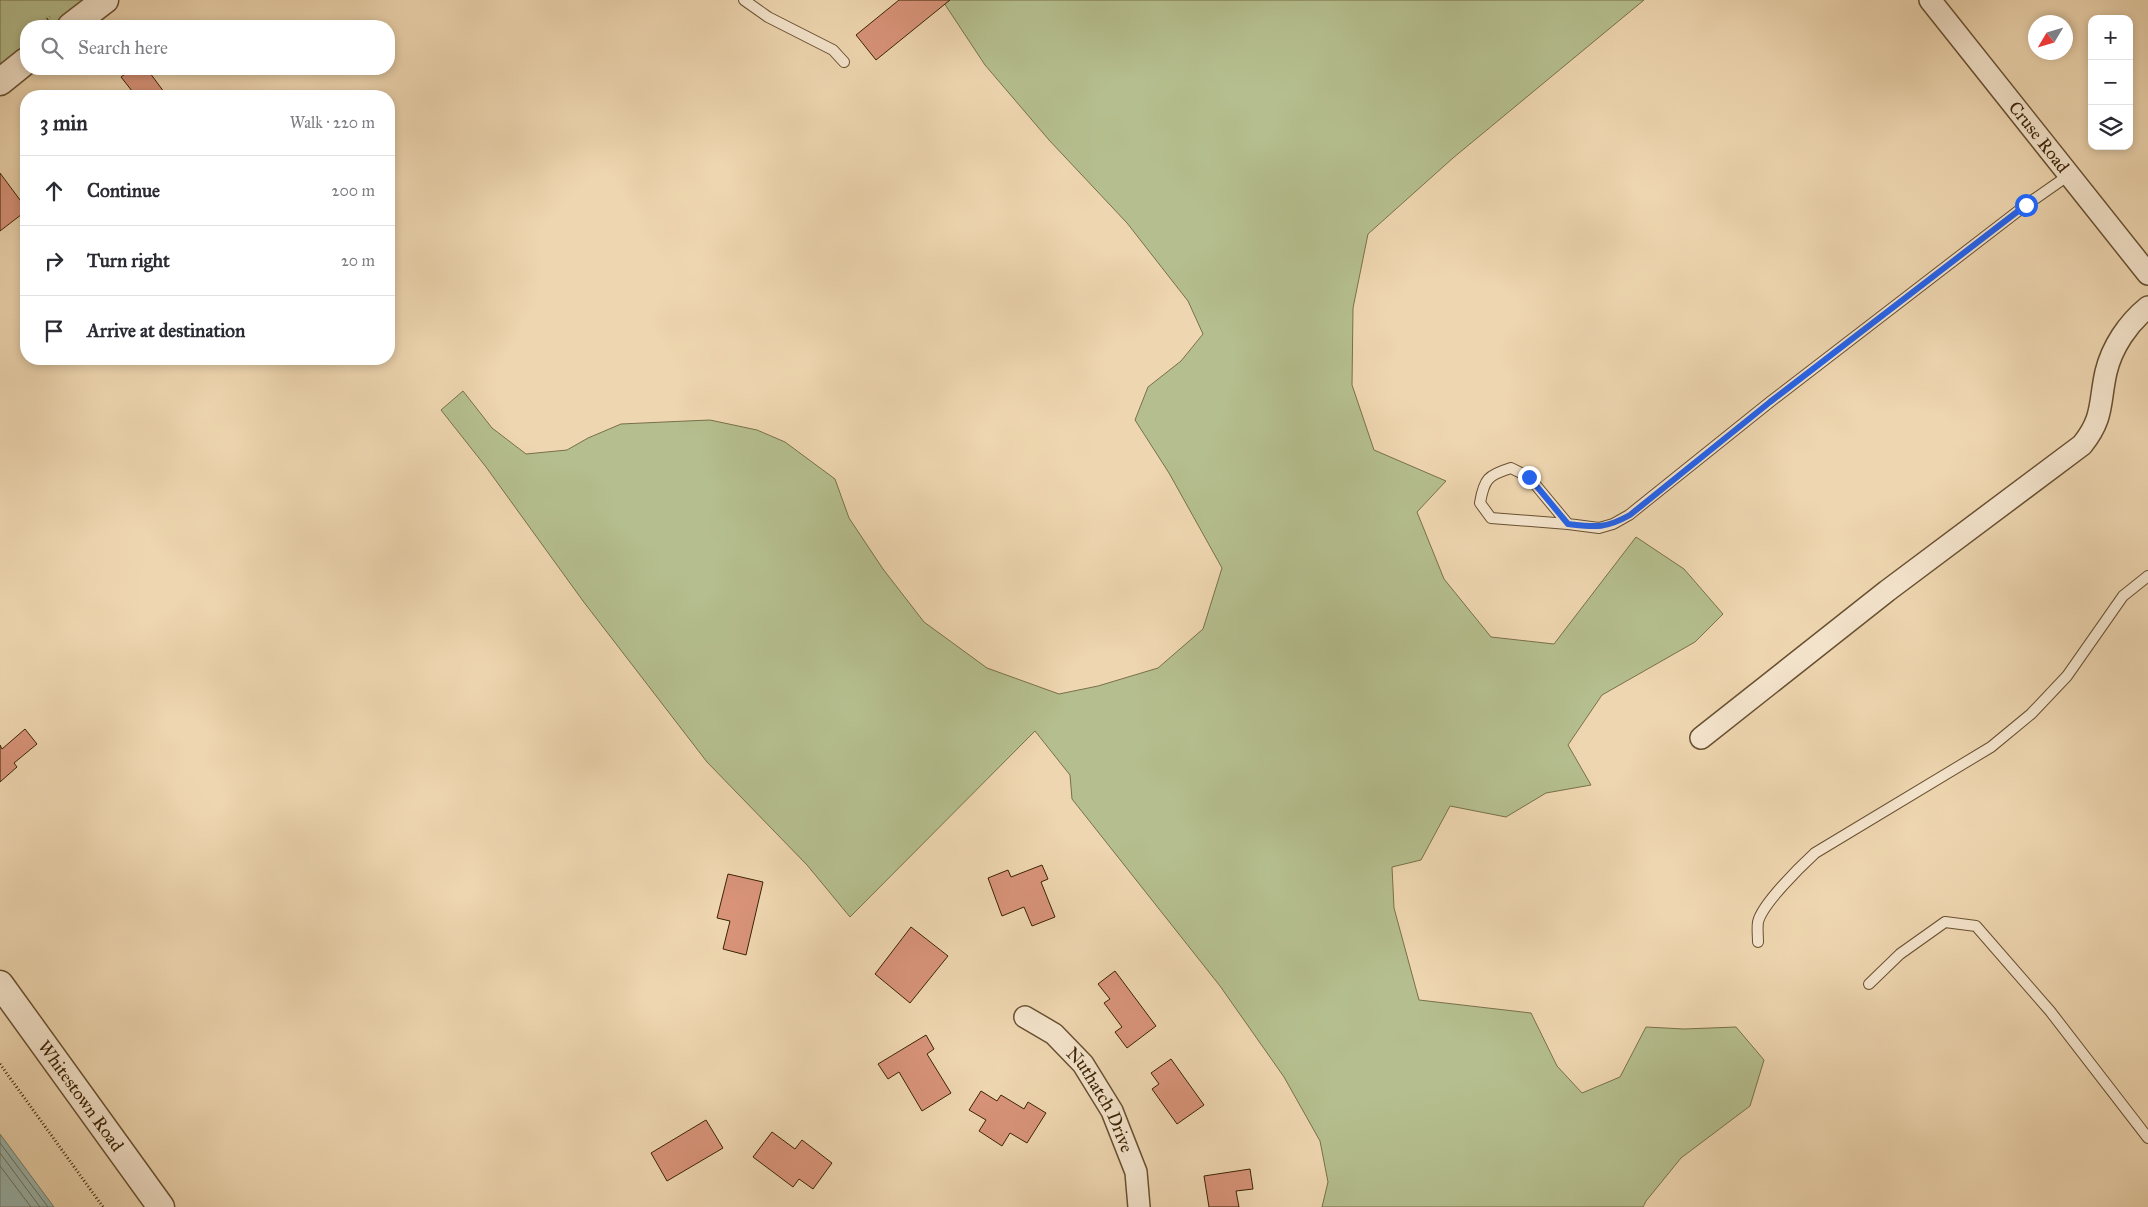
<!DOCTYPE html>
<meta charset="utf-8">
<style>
:root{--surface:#fff;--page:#f7f7f7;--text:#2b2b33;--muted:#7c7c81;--line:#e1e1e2}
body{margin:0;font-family:"IM FELL Great Primer",serif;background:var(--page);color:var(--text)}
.controls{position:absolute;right:15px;top:15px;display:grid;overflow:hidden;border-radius:10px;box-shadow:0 2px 8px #0003}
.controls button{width:45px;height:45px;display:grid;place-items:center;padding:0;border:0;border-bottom:1px solid var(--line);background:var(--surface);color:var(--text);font:25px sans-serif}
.compass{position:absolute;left:2028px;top:15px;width:45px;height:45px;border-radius:50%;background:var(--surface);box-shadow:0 2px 8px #0003;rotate:232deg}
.stop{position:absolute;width:15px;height:15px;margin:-11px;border:4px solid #2563eb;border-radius:50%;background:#fff}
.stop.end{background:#2563eb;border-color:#fff;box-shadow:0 1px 5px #0008}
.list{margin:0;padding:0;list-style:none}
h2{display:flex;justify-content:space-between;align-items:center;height:65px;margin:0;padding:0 20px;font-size:21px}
h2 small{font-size:16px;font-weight:400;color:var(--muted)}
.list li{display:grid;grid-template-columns:32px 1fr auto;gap:15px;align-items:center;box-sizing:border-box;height:70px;padding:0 20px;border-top:1px solid var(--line)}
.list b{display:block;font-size:19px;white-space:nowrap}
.list em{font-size:16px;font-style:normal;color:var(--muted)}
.icon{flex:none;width:28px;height:28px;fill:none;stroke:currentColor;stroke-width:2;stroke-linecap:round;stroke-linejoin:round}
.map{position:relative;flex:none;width:2148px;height:1207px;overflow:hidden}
.search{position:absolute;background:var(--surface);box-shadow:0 2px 8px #0003;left:20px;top:20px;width:375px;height:55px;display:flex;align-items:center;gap:12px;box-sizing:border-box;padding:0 18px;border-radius:20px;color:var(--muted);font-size:19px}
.panel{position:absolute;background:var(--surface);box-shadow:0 2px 8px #0003;left:20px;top:90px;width:375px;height:275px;border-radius:20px}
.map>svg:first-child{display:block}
.green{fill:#b5be8e;stroke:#78704a}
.water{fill:#9ab8b1;stroke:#747c6c}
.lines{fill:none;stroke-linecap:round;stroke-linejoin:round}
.shore{stroke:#6a6e5b;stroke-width:1}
.building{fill:#d89379;stroke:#3b2305}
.service-casing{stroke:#685030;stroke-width:12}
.minor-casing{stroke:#685030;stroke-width:24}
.tertiary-casing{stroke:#685030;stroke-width:29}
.path{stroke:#3b2305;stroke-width:3;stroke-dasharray:1 2.5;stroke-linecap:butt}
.service{stroke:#f4e4cc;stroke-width:10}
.minor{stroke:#f4e4cc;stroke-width:21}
.tertiary{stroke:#f4e4cc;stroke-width:26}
.route{stroke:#2563eb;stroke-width:6}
.labels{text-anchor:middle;stroke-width:4.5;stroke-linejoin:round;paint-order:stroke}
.street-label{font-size:18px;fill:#3b2305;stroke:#f4e4cc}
</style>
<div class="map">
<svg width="2148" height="1207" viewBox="0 0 2148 1207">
<rect width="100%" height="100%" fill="#eed6b0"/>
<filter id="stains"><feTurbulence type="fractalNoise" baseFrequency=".004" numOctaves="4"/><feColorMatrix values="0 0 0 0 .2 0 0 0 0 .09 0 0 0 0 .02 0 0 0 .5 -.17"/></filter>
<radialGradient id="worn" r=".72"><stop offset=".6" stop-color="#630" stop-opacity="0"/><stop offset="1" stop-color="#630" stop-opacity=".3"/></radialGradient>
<g class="green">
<polygon points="0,0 85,0 52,26 26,26 26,47 0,68"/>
<polygon points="942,0 1644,0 1453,158 1368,234 1353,308 1352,385 1374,450 1446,481 1417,512 1444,579 1491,637 1554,644 1636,537 1684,569 1723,614 1695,642 1602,695 1568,745 1591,785 1546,793 1506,817 1450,806 1421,860 1392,867 1394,908 1419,1000 1531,1013 1557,1066 1582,1093 1620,1077 1646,1027 1684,1029 1736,1027 1764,1060 1750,1106 1681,1158 1646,1201 1643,1207 1322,1207 1328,1182 1320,1141 1284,1077 1220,986 1072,799 1070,775 1035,731 850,917 807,865 707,762 583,601 486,467 441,410 463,391 492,428 526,454 567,450 588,438 621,424 664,422 710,420 757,430 785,442 835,479 849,518 883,569 924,622 987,668 1059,694 1098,686 1158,668 1203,629 1222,568 1169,473 1135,420 1148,387 1181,361 1203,334 1188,301 1127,223 1049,140 985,65"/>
</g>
<polygon class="water" points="0,1134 54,1207 0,1207"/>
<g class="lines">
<g class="shore">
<polyline points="0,1143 48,1207"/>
<polyline points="0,1153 40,1207"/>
<polyline points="0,1166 31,1207"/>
</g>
</g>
<g class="building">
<polygon points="899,0 950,0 876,60 856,35"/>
<polygon points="132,69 147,69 167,96 136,96 121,77"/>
<polygon points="0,173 26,208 26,211 0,231"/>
<polygon points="25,729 37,744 14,763 17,767 0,782 0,745 2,749"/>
<polygon points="1042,865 1048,879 1041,882 1055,917 1032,926 1024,907 1002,916 988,878 1008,870 1011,877"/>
<polygon points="728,874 763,882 746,955 723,949 730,921 717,918"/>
<polygon points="911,927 948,956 910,1003 875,974"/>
<polygon points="1115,971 1156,1026 1127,1048 1115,1032 1122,1027 1104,1003 1110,999 1098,984"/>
<polygon points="926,1035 934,1049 927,1054 951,1093 922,1111 899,1072 888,1079 878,1064"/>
<polygon points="1171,1059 1204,1105 1177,1124 1152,1089 1159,1084 1151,1073"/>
<polygon points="981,1091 997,1101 1001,1095 1024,1109 1028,1102 1046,1113 1027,1143 1010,1133 1002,1146 979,1131 986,1120 969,1110"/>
<polygon points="706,1120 723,1148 667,1181 651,1153"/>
<polygon points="772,1132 795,1149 802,1140 832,1163 813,1189 799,1179 793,1187 753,1157"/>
<polygon points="1250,1169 1253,1189 1236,1191 1239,1207 1209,1207 1204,1176"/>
</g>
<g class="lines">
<g class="service-casing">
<g id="service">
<polyline points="744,0 768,17 833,50 844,62"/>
<path d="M1568,524L1529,477L1511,468C1488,475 1484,479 1480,503L1491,518L1568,524L1599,528L1613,524L1629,515L1770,402L2026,205L2069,175"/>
<path d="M1758,942C1758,936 1757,928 1758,922C1762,904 1801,866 1815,853L1991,747L2031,714L2067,676L2123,596L2148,576"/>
<polyline points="1869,984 1900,954 1945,922 1976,926 2050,1011 2148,1138"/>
</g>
</g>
<g class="minor-casing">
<g id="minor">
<path id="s1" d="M1930,0L2148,274"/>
<path d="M1701,738L1887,591L2082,445C2104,418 2099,403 2106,372C2112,347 2128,323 2148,307"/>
<path id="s2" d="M1025,1017L1054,1034L1083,1064L1112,1111L1136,1172L1139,1207"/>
</g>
</g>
<g class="tertiary-casing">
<g id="tertiary">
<polyline points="71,26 105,0"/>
<polyline points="0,82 26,61"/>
<path id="s3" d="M0,984L161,1207"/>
</g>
</g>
<g class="path">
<polyline points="39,26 50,17"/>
<polyline points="0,1064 103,1207"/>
</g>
<use href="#service" class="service"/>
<use href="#minor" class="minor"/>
<use href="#tertiary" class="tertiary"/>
</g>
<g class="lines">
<path class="route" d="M1529,477L1568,524C1595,527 1605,529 1630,515L1770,402L2026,205"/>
</g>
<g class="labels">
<g class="street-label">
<text dy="6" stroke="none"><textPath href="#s1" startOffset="175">Cruse Road</textPath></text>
<text dy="6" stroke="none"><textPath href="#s3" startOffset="138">Whitestown Road</textPath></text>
<text dy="6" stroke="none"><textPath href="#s2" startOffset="115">Nuthatch Drive</textPath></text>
</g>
</g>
<rect width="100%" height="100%" filter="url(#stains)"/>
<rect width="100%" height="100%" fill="url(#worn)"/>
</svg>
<div class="controls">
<button>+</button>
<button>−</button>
<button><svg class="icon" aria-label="layers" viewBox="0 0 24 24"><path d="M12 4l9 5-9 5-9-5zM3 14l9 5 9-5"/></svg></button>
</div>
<svg class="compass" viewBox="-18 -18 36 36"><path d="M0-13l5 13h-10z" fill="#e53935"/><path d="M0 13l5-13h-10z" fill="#7c7c81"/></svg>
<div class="stop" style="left:2026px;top:205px"></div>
<div class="stop end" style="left:1529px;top:477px"></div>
<div class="search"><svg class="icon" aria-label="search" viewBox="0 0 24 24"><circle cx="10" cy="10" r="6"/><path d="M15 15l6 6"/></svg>Search here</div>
<section class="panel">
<h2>3 min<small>Walk · 220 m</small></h2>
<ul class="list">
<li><svg class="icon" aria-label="ahead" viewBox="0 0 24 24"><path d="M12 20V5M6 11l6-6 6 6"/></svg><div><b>Continue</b></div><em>200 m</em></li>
<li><svg class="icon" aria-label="right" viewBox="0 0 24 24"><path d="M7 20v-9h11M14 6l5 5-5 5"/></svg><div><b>Turn right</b></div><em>20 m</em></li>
<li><svg class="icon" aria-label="arrive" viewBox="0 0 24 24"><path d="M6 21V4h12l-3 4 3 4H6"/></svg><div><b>Arrive at destination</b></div></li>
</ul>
</section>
</div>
